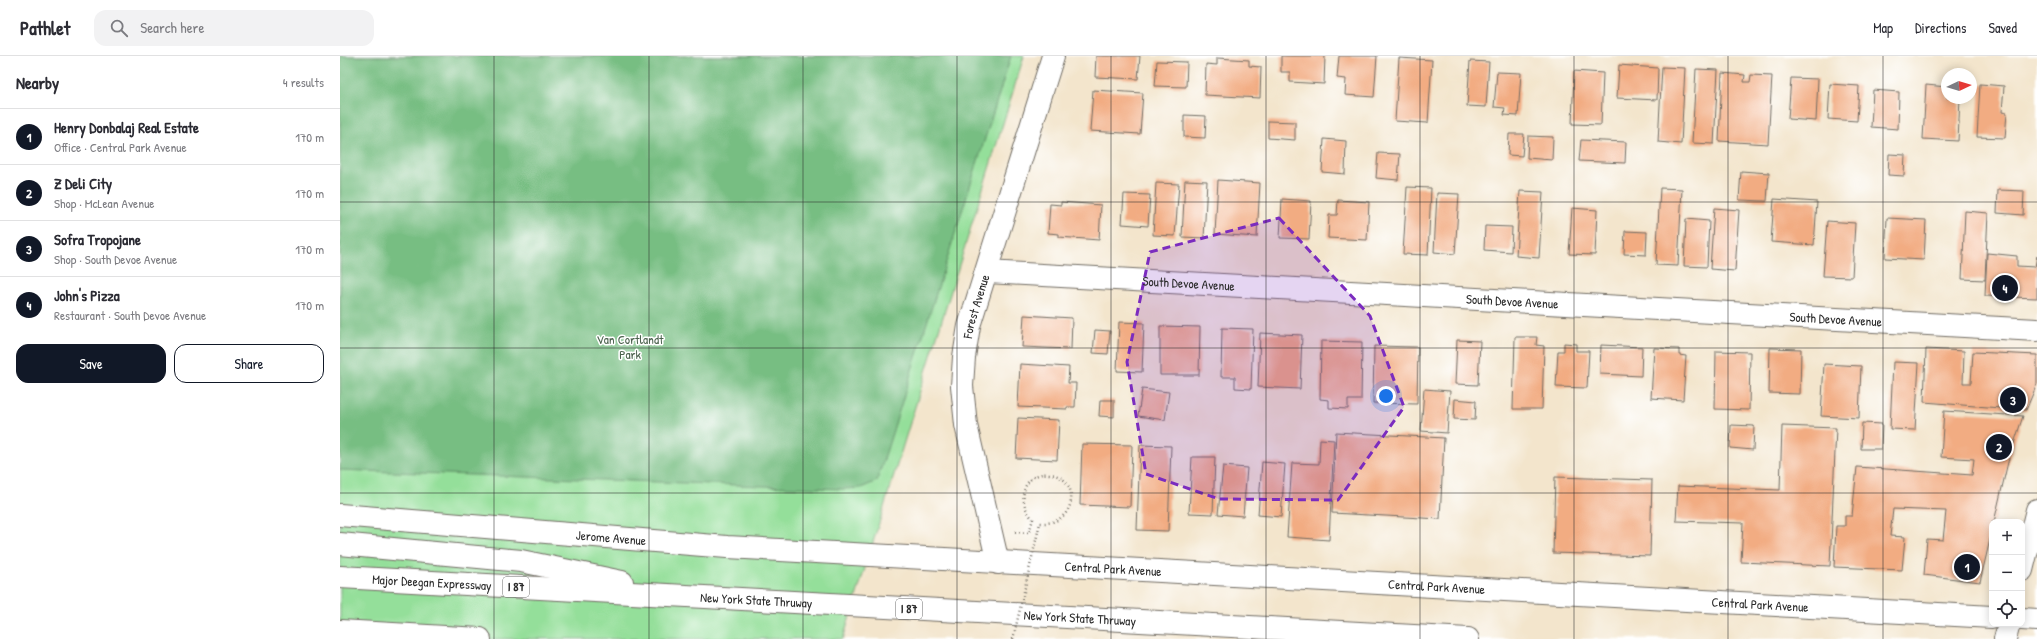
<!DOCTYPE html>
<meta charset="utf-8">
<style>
:root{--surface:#fff;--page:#f2f2f3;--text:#2b2b33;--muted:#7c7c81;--line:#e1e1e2;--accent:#111827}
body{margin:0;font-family:"Patrick Hand",sans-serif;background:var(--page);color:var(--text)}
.controls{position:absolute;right:12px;bottom:12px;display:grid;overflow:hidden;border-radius:8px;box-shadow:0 2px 10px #0003}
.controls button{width:36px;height:36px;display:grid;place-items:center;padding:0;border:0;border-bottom:1px solid var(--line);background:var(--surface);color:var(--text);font:20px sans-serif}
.compass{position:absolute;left:1601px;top:12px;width:36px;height:36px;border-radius:50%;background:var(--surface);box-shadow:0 2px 10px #0003;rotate:86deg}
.you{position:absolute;left:1046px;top:340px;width:14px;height:14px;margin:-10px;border:3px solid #fff;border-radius:50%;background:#1a73e8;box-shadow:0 0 0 6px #1a73e833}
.badge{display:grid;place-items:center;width:26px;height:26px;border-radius:50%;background:var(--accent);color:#fff;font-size:13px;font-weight:700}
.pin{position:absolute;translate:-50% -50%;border:2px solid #fff;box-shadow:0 1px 4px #0006}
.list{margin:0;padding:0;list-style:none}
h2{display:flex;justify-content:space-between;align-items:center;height:52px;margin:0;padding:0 16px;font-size:17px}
h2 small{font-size:13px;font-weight:400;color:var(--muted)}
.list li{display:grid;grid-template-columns:26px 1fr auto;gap:12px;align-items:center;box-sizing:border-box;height:56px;padding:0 16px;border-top:1px solid var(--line)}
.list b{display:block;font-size:15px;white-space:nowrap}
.list p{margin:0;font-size:13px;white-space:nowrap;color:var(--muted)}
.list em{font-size:13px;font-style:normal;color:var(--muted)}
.actions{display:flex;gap:8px;padding:12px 16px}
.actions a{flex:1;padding:9px 0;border:1px solid var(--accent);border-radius:12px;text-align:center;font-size:14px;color:var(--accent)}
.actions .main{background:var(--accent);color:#fff}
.icon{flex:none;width:22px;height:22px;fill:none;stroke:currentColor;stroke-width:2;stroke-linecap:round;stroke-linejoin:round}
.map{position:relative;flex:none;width:1697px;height:583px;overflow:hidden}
header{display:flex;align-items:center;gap:24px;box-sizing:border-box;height:56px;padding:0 20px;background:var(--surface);border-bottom:1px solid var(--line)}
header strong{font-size:19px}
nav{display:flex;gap:22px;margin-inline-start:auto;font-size:14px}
.search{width:280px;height:36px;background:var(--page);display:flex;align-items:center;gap:10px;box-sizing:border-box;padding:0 14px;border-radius:12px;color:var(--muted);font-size:15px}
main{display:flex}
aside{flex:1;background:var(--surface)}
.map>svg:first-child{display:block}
.green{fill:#94df9a;stroke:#608562}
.forest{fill:#77be82;stroke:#517456}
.building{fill:#f2ac82}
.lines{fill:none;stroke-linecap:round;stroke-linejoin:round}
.minor-casing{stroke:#716c63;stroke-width:24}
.major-casing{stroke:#716c63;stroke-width:24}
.highway-casing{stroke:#716c63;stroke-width:24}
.path{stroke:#716c63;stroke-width:2.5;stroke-dasharray:1 3;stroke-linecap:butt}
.minor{stroke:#fff;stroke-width:22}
.major{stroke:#fff;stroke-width:22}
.highway{stroke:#fff;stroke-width:22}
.path-bridge{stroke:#716c63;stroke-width:2.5;stroke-dasharray:1 3;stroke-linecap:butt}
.marked{fill:#7b2cbf;fill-opacity:0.2;stroke:#7b2cbf;stroke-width:3;stroke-dasharray:8 5;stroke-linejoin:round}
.grid{fill:none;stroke:#2b2b2b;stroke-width:1;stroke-opacity:0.55}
.labels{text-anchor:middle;stroke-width:3;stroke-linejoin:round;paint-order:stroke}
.shield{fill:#fff;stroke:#6b6b6b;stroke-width:1}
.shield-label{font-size:12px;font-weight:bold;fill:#2b2b2b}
.street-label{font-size:13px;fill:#2b2b2b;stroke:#fff}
.park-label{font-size:13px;fill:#4a614c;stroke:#fff}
</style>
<header>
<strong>Pathlet</strong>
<div class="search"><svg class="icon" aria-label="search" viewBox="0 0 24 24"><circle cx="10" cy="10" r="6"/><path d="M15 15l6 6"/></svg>Search here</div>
<nav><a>Map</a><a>Directions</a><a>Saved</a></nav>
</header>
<main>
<aside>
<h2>Nearby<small>4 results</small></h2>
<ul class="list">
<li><span class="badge">1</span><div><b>Henry Donbalaj Real Estate</b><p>Office · Central Park Avenue</p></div><em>170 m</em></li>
<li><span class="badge">2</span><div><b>Z Deli City</b><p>Shop · McLean Avenue</p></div><em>170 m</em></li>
<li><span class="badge">3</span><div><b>Sofra Tropojane</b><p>Shop · South Devoe Avenue</p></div><em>170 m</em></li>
<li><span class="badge">4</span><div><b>John's Pizza</b><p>Restaurant · South Devoe Avenue</p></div><em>170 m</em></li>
</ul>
<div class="actions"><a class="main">Save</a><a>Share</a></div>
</aside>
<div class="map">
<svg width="1697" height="583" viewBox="0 0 1697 583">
<rect width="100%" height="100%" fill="#fff"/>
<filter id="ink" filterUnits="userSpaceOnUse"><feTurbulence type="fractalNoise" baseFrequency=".025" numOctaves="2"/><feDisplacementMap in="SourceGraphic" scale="8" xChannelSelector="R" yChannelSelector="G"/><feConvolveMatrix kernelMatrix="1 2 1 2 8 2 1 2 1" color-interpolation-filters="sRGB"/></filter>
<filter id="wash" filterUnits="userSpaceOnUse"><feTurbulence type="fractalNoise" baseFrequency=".012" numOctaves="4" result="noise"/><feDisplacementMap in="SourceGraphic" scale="16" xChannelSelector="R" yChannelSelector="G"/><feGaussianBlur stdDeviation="0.9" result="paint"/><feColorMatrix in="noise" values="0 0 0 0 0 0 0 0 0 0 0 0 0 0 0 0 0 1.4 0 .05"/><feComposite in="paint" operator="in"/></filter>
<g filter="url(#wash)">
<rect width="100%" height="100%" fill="#f3e5cc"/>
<polygon class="green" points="0,0 684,0 503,583 0,583"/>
<polygon class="forest" points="0,0 671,0 537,425 521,432 503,433 0,414"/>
<g id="blocks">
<g class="building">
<polygon points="756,0 800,0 798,23 755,21"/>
<polygon points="941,0 985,0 984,28 950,26 950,16 941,16"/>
<polygon points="999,0 1037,0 1034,41 1005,39 1006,23 997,22"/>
<polygon points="877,2 909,4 909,10 921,11 920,42 865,39 866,8 877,9"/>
<polygon points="1059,2 1092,4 1088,67 1055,65"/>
<polygon points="817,5 847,6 846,31 815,30"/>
<polygon points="1130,5 1149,6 1146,51 1127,50"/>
<polygon points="1279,9 1318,12 1317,44 1277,42"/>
<polygon points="1322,11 1345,12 1341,88 1318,86"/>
<polygon points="1356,13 1378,14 1374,88 1352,87"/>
<polygon points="1234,15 1263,17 1261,69 1232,68"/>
<polygon points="1157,16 1181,17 1178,60 1164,59 1165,52 1154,51"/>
<polygon points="1382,17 1405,19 1404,26 1410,26 1411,19 1432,20 1428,88 1379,85"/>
<polygon points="1451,22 1478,23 1476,65 1448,63"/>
<polygon points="1490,28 1519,30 1517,65 1488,63"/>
<polygon points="1640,28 1664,30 1662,56 1667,57 1665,82 1637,81"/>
<polygon points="1586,29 1607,31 1607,42 1620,42 1618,85 1583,83"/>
<polygon points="753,34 803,37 800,78 750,75"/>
<polygon points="1533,34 1559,36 1558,73 1531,71"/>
<polygon points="844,59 866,60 865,82 844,81"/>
<polygon points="928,65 955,66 955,84 928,82"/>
<polygon points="1169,78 1184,78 1182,100 1168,99"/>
<polygon points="1188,80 1213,81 1212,104 1187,102"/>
<polygon points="984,83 1006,85 1005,118 982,116"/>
<polygon points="1241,84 1286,86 1285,107 1239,105"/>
<polygon points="1038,97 1060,98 1058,124 1036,122"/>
<polygon points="1549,98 1565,99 1564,120 1548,119"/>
<polygon points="1401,115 1429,117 1427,145 1399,144"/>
<polygon points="845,124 867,125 864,182 842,181"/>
<polygon points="878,124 920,127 917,181 875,178"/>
<polygon points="816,127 839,128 835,180 813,179"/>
<polygon points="1067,131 1091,132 1088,199 1063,198"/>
<polygon points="1320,132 1342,133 1338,210 1316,209"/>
<polygon points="1658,134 1684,135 1683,159 1657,157"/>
<polygon points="1180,135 1203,136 1199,202 1176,200"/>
<polygon points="1097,137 1119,138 1115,198 1094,196"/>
<polygon points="784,138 810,139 808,170 782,168"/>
<polygon points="942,143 971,145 969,183 940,182"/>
<polygon points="1434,143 1477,146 1474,189 1431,186"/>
<polygon points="998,144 1029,146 1027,184 988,182 989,159 997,159"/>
<polygon points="721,146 761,149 759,184 719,181 719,178 708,177 710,148 721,149"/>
<polygon points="1232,152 1257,154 1255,199 1229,198"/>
<polygon points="1374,152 1399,154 1395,215 1370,213"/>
<polygon points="1625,155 1648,157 1645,224 1622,223"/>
<polygon points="1547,162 1586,164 1584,204 1545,202"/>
<polygon points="1346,163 1369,165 1367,211 1344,210"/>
<polygon points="1487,165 1515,167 1512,221 1483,220"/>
<polygon points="1145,170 1172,171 1171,196 1144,194"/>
<polygon points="1285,175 1307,176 1306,199 1284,198"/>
<polygon points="1647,197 1677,200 1677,210 1695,211 1697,200 1697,242 1645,240"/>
<polygon points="684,259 732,262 731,293 682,291"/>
<polygon points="779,266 804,267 802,316 777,315"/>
<polygon points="820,270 860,271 859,319 820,319"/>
<polygon points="882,272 913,273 911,333 895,332 895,321 881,321"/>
<polygon points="755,274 770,275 768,298 753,297"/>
<polygon points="920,277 962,279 960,333 918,331"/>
<polygon points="1175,281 1197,281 1196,289 1204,290 1202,353 1173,353"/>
<polygon points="1117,284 1140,285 1138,329 1115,328"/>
<polygon points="981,285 1022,286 1021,344 1008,344 1008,353 989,352 989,344 980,343"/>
<polygon points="1224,287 1236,288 1236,295 1249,295 1247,332 1216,331 1218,295 1224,295"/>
<polygon points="1261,289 1302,291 1301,320 1260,318"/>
<polygon points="1034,290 1078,291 1077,348 1033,347"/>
<polygon points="1314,292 1339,293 1339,299 1346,300 1343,344 1311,342"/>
<polygon points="1430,292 1461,293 1460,338 1429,337"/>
<polygon points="1586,293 1624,295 1623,327 1631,327 1633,296 1697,299 1697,328 1686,354 1584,346"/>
<polygon points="1376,295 1410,296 1409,354 1375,353"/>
<polygon points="1553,306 1579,307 1575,374 1550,373"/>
<polygon points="680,308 729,311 728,327 736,327 735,351 727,351 727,353 678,351"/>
<polygon points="1484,308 1521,310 1519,362 1481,360"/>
<polygon points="802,333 829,336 825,364 798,360"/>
<polygon points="1084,333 1110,335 1107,377 1081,375"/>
<polygon points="1115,343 1136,345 1135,364 1114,363"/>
<polygon points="760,344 774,344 774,361 759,360"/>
<polygon points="1604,355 1683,360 1668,406 1654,466 1652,466 1652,475 1640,526 1584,519 1587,483 1603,484 1606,455 1553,453 1550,480 1565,481 1562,514 1494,511 1496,470 1505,470 1505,460 1512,460 1517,411 1632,419 1634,403 1601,401"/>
<polygon points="678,362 719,364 717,404 676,402"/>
<polygon points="1522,367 1542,368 1541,393 1521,393"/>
<polygon points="1391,369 1414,370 1413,394 1390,392"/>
<polygon points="1442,370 1496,372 1490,510 1401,506 1403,467 1336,465 1338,430 1440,434"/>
<polygon points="996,376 1104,382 1100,463 992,457"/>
<polygon points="980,383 994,384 989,484 947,481 952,407 979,408"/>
<polygon points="742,388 792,389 790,451 740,449"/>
<polygon points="800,389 831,390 828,475 797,474"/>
<polygon points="852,401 875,401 873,458 849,457"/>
<polygon points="922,406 945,408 941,461 918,459"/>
<polygon points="883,410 907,412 903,460 878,458"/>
<polygon points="1215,421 1312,424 1310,500 1213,497"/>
</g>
</g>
</g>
<g filter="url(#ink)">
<use href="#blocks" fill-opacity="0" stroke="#716c63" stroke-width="1"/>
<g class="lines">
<g class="minor-casing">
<g id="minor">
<path id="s1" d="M647,216L1697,274"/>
<path id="s2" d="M658,507L626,369L622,330L624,301L629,270L713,0"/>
<polyline points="1682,514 1697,454"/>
<polyline points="1665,583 1669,568"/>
</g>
</g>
<g class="major-casing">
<g id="major">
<path id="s3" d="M0,459L387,491L1652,561"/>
<polyline points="1682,563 1697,564"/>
</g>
</g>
<g class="highway-casing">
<g id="highway">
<polyline points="0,488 181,505 282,526"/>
<path id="s4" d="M0,521L1128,583"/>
<polyline points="0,575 140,583"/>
</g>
</g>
<path class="path" d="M675,476L689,477L693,463C676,446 682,415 710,418C742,422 737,470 700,467"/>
<use href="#minor" class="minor"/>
<use href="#major" class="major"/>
<use href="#highway" class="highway"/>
<polyline class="path-bridge" points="673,583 700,467"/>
</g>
</g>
<path class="marked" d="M939,162L1030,260L1064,351L998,444L879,443L806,418L787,306L810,196Z"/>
<path class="grid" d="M154,0V583M309,0V583M463,0V583M617,0V583M771,0V583M926,0V583M1080,0V583M1234,0V583M1388,0V583M1543,0V583M0,146H1697M0,292H1697M0,437H1697"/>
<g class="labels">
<g class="shield">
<rect x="163" y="521" width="26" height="20" rx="3"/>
<rect x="556" y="543" width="26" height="20" rx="3"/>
</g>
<g class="shield-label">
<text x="176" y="535">I 87</text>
<text x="569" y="557">I 87</text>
</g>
<g class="street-label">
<text dy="5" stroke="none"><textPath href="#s1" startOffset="202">South Devoe Avenue</textPath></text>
<text dy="5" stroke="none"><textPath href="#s1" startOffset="526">South Devoe Avenue</textPath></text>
<text dy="5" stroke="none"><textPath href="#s2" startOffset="262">Forest Avenue</textPath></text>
<text dy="5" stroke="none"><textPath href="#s1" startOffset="850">South Devoe Avenue</textPath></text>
<text dy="5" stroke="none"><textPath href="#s3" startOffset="272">Jerome Avenue</textPath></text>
<text dy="5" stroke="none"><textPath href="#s3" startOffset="775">Central Park Avenue</textPath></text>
<text dy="5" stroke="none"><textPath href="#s4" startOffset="92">Major Deegan Expressway</textPath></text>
<text dy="5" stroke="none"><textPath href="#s3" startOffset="1099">Central Park Avenue</textPath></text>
<text dy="5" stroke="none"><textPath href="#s4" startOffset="417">New York State Thruway</textPath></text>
<text dy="5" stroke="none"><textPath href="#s3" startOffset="1423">Central Park Avenue</textPath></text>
<text dy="5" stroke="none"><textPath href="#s4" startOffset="741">New York State Thruway</textPath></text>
</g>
<g class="park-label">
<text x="290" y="288">Van Cortlandt<tspan x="290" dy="15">Park</tspan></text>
</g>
</g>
</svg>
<div class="controls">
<button>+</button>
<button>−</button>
<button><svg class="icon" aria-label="locate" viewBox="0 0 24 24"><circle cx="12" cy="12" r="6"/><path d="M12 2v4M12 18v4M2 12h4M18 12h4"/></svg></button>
</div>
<svg class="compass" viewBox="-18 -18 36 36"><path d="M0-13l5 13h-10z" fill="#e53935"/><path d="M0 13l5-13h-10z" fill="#7c7c81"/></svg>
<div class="you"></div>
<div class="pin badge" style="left:1627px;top:511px">1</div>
<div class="pin badge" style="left:1659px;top:391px">2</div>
<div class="pin badge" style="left:1673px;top:344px">3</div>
<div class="pin badge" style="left:1665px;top:232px">4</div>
</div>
</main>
